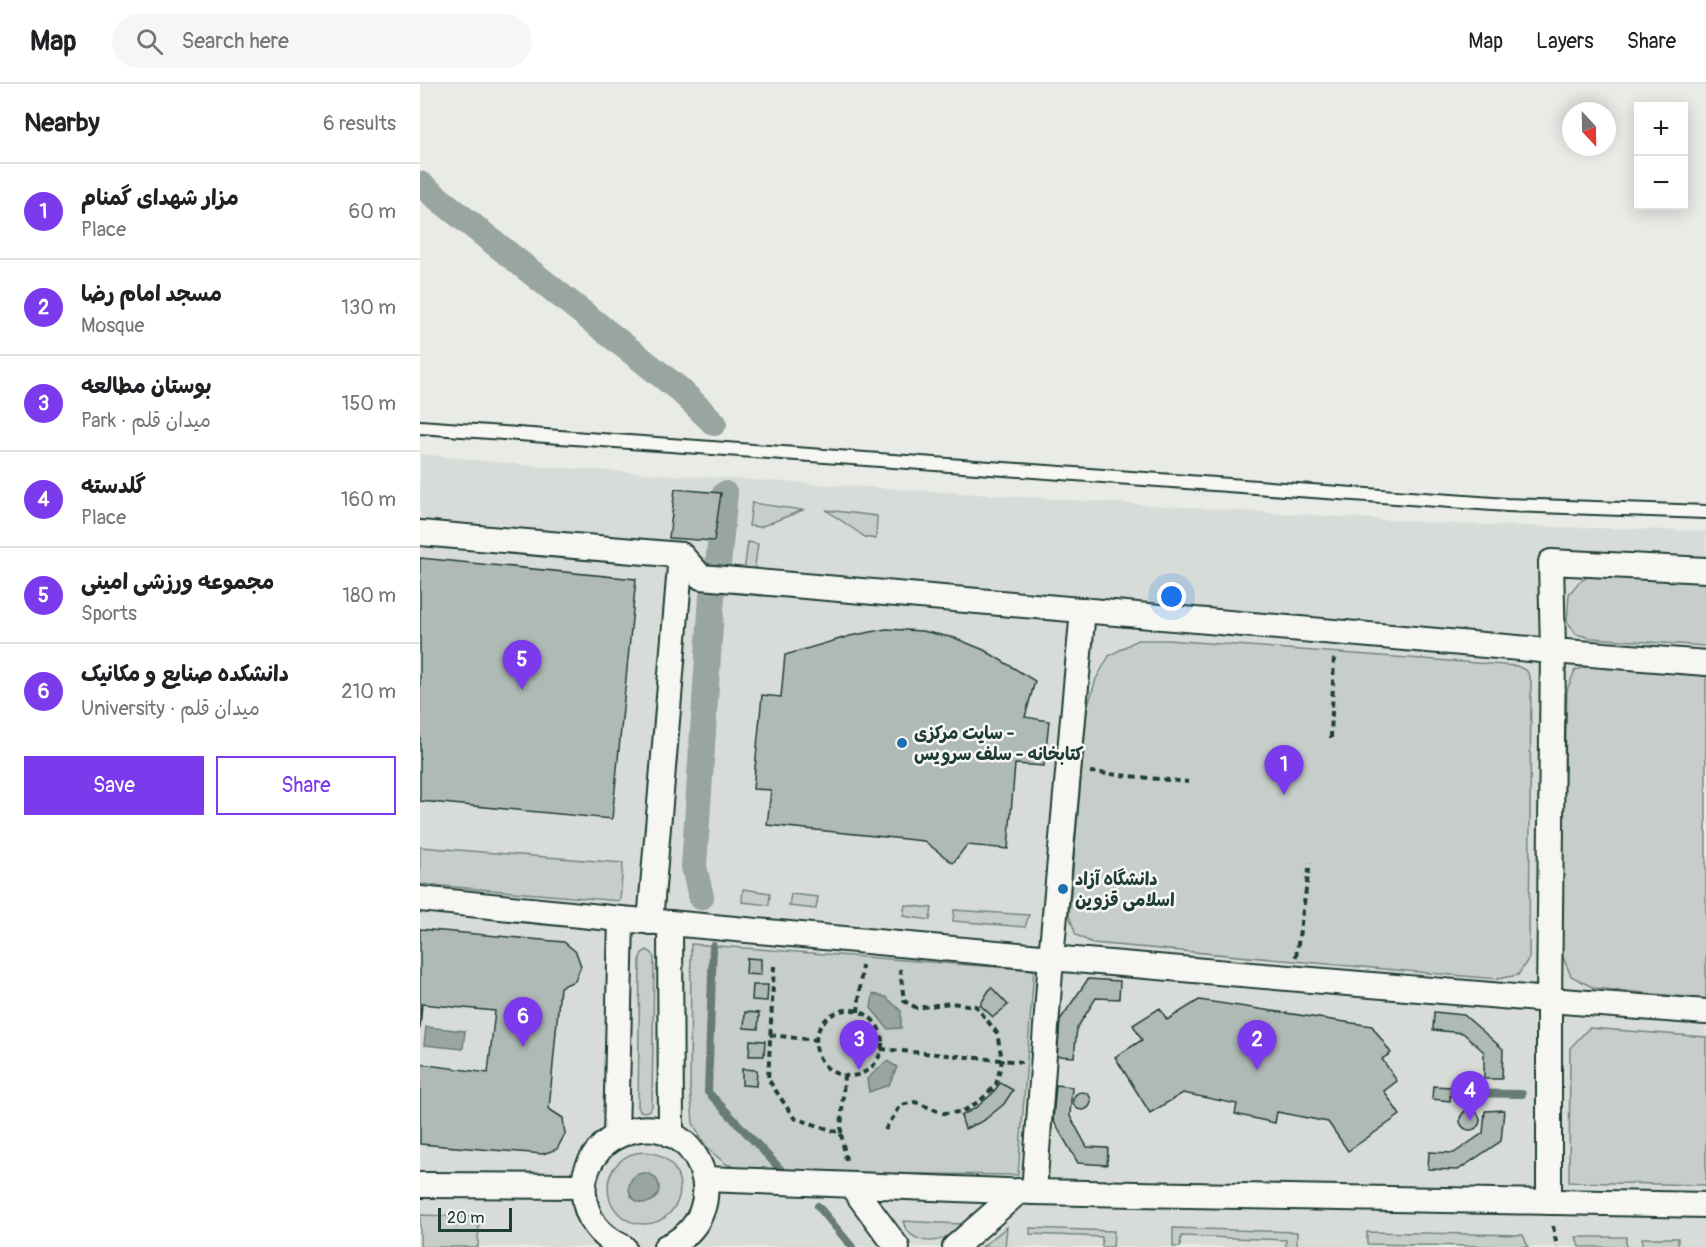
<!DOCTYPE html>
<meta charset="utf-8">
<style>
:root{--surface:#fff;--page:#f6f6f6;--text:#202124;--muted:#757577;--line:#e0e0e0;--accent:#7c3aed}
body{margin:0;font-family:Pangolin,"Playpen Sans Arabic",sans-serif;background:var(--page);color:var(--text)}
.controls{position:absolute;right:18px;top:18px;display:grid;overflow:hidden;border-radius:0px;box-shadow:0 3px 15px #0003}
.controls button{width:54px;height:54px;display:grid;place-items:center;padding:0;border:0;border-bottom:2px solid var(--line);background:var(--surface);color:var(--text);font:30px sans-serif}
.compass{position:absolute;left:1142px;top:18px;width:54px;height:54px;border-radius:50%;background:var(--surface);box-shadow:0 3px 15px #0003;rotate:158deg}
.scale{position:absolute;left:18px;bottom:15px;width:74px;box-sizing:border-box;padding-left:6px;border:3px solid #1f3d34;border-top:0;font-size:16px;line-height:21px;white-space:nowrap;color:#1f3d34;-webkit-text-stroke:4px #f6f6f2;paint-order:stroke}
.you{position:absolute;left:752px;top:513px;width:21px;height:21px;margin:-15px;border:4px solid #fff;border-radius:50%;background:#1a73e8;box-shadow:0 0 0 9px #1a73e833}
.badge{display:grid;place-items:center;width:39px;height:39px;border-radius:50%;background:var(--accent);color:#fff;font-size:20px;font-weight:700}
.pin{position:absolute;translate:-50% -50px;filter:drop-shadow(0 2px 3px #0008)}
.pin::after{content:'';position:absolute;top:32px;width:21px;height:18px;background:inherit;clip-path:polygon(0 0,100% 0,50% 100%)}
.list{margin:0;padding:0;list-style:none}
h2{display:flex;justify-content:space-between;align-items:center;height:78px;margin:0;padding:0 24px;font-size:26px}
h2 small{font-size:20px;font-weight:400;color:var(--muted)}
.list li{display:grid;grid-template-columns:39px 1fr auto;gap:18px;align-items:center;box-sizing:border-box;height:96px;padding:0 24px;border-top:2px solid var(--line)}
.list b{display:block;font-size:22px;white-space:nowrap}
.list p{margin:0;font-size:20px;white-space:nowrap;color:var(--muted)}
.list em{font-size:20px;font-style:normal;color:var(--muted)}
.actions{display:flex;gap:12px;padding:18px 24px}
.actions a{flex:1;padding:14px 0;border:2px solid var(--accent);border-radius:0px;text-align:center;font-size:21px;color:var(--accent)}
.actions .main{background:var(--accent);color:#fff}
.icon{flex:none;width:33px;height:33px;fill:none;stroke:currentColor;stroke-width:2;stroke-linecap:round;stroke-linejoin:round}
.map{position:relative;flex:none;width:1286px;height:1163px;overflow:hidden}
header{display:flex;align-items:center;gap:36px;box-sizing:border-box;height:84px;padding:0 30px;background:var(--surface);border-bottom:2px solid var(--line)}
header strong{font-size:28px}
nav{display:flex;gap:33px;margin-inline-start:auto;font-size:21px}
.search{width:420px;height:54px;background:var(--page);display:flex;align-items:center;gap:15px;box-sizing:border-box;padding:0 21px;border-radius:33px;color:var(--muted);font-size:22px}
main{display:flex}
aside{flex:1;background:var(--surface)}
.map>svg:first-child{display:block}
.built{fill:#d8dcd8}
.green{fill:#c7cec9;stroke:#73867e;stroke-width:1.5}
.water{fill:#99a6a0;stroke:#687c75;stroke-width:1.5}
.lines{fill:none;stroke-linecap:round;stroke-linejoin:round}
.stream{stroke:#687c75;stroke-width:8}
.canal{stroke:#99a6a0;stroke-width:26}
.building{fill:#b0bab5;stroke:#1f3d34;stroke-width:1.5}
.service-casing{stroke:#1f3d34;stroke-width:16}
.minor-casing{stroke:#1f3d34;stroke-width:28}
.path{stroke:#1f3d34;stroke-width:4;stroke-dasharray:6 4.5;stroke-linecap:butt}
.service{stroke:#f6f6f2;stroke-width:12}
.minor{stroke:#f6f6f2;stroke-width:24}
.poi-dot{fill:#1f6fb2;stroke:#f6f6f2;stroke-width:2}
.labels{text-anchor:middle;stroke-width:5;stroke-linejoin:round;paint-order:stroke}
.poi-label{font-size:18px;font-weight:bold;fill:#1f3d34;stroke:#f6f6f2;text-anchor:start}
</style>
<header>
<strong>Map</strong>
<div class="search"><svg class="icon" aria-label="search" viewBox="0 0 24 24"><circle cx="10" cy="10" r="6"/><path d="M15 15l6 6"/></svg>Search here</div>
<nav><a>Map</a><a>Layers</a><a>Share</a></nav>
</header>
<main>
<aside>
<h2>Nearby<small>6 results</small></h2>
<ul class="list">
<li><span class="badge">1</span><div><b>مزار شهدای گمنام</b><p>Place</p></div><em>60 m</em></li>
<li><span class="badge">2</span><div><b>مسجد امام رضا</b><p>Mosque</p></div><em>130 m</em></li>
<li><span class="badge">3</span><div><b>بوستان مطالعه</b><p>Park · میدان قلم</p></div><em>150 m</em></li>
<li><span class="badge">4</span><div><b>گلدسته</b><p>Place</p></div><em>160 m</em></li>
<li><span class="badge">5</span><div><b>مجموعه ورزشی امینی</b><p>Sports</p></div><em>180 m</em></li>
<li><span class="badge">6</span><div><b>دانشکده صنایع و مکانیک</b><p>University · میدان قلم</p></div><em>210 m</em></li>
</ul>
<div class="actions"><a class="main">Save</a><a>Share</a></div>
</aside>
<div class="map">
<svg width="1286" height="1163" viewBox="0 0 1286 1163">
<rect width="100%" height="100%" fill="#e9ebe7"/>
<filter id="ink" filterUnits="userSpaceOnUse"><feTurbulence type="fractalNoise" baseFrequency=".0167" numOctaves="2"/><feDisplacementMap in="SourceGraphic" scale="12" xChannelSelector="R" yChannelSelector="G"/><feConvolveMatrix kernelMatrix="1 2 1 2 8 2 1 2 1" color-interpolation-filters="sRGB"/></filter>
<g filter="url(#ink)">
<polygon class="built" points="0,370 114,382 1034,440 1286,447 1286,1163 0,1163"/>
<g class="green">
<polygon points="332,419 383,426 340,443 329,442"/>
<polygon points="406,426 457,432 456,455 445,453"/>
<polygon points="328,458 338,460 334,488 324,488"/>
<polygon points="1174,489 1286,499 1286,562 1171,554 1156,550 1147,537 1149,510 1159,498"/>
<polygon points="717,556 747,556 1097,582 1107,587 1111,597 1109,874 1098,891 1077,895 672,859 656,851 649,831 667,625 676,595 689,572"/>
<polygon points="1173,581 1286,591 1286,915 1174,904 1151,892 1140,866 1147,606 1155,586"/>
<polygon points="0,763 203,779 200,817 0,800"/>
<polygon points="323,805 350,809 349,821 322,818"/>
<polygon points="371,810 398,813 396,825 369,822"/>
<polygon points="485,821 512,824 510,836 483,832"/>
<polygon points="534,826 609,831 605,843 533,837"/>
<polygon points="271,860 614,886 598,1091 423,1089 340,1091 306,1080 287,1064 273,1039 270,1003"/>
<polygon points="227,866 232,869 234,875 232,1022 230,1026 225,1028 220,1027 218,1022 220,874 222,869"/>
<polygon points="1169,944 1286,953 1286,1101 1149,1098 1150,964"/>
<circle cx="224" cy="1104" r="36"/>
<polygon points="0,1131 59,1133 58,1163 0,1163"/>
<path d="M483,1137L540,1140C527,1163 489,1163 483,1137Z"/>
<polygon points="587,1143 585,1163 562,1163"/>
<polygon points="610,1144 694,1147 693,1163 682,1163 682,1153 610,1150"/>
<polygon points="753,1144 877,1148 877,1163 866,1163 866,1156 761,1152 760,1163 753,1163"/>
<polygon points="947,1148 1103,1151 1108,1163 947,1160"/>
<polygon points="1156,1153 1206,1153 1206,1163 1159,1163"/>
<rect x="1222" y="1154" width="36" height="9"/>
</g>
<g class="water">
<polygon points="453,910 466,913 481,927 481,944 468,945 451,924"/>
<polygon points="6,943 45,947 43,965 4,961"/>
<polygon points="467,977 477,983 469,1001 449,1008 447,995"/>
<circle cx="224" cy="1104" r="15"/>
</g>
<g class="lines">
<g class="stream">
<polyline points="293,862 288,1008 363,1088"/>
<polyline points="1032,1009 1102,1010"/>
<polyline points="398,1122 432,1163"/>
</g>
<g class="canal">
<polyline points="0,100 260,306 294,339"/>
<polyline points="298,481 305,410"/>
<polyline points="281,813 274,783 292,512"/>
</g>
</g>
<g class="building">
<polygon points="255,405 301,409 294,457 249,454"/>
<polygon points="0,474 216,495 192,735 0,717"/>
<polygon points="466,545 502,547 535,554 564,566 615,597 605,633 629,637 624,682 595,680 588,765 547,761 533,779 504,757 347,741 351,706 333,705 342,611 361,613 365,571 430,552"/>
<polygon points="0,845 144,858 156,868 161,882 155,897 140,903 129,1025 143,1034 145,1050 137,1065 123,1070 0,1060 0,980 68,989 75,927 2,920 0,945"/>
<polygon points="327,874 341,875 341,891 326,890"/>
<polygon points="668,895 700,897 699,915 676,914 657,944 654,973 637,972 640,936"/>
<polygon points="333,901 348,901 347,917 332,916"/>
<polygon points="571,903 588,921 573,933 560,921"/>
<polygon points="779,916 952,942 971,969 962,975 977,997 964,1007 980,1031 928,1067 908,1038 857,1028 855,1039 815,1030 817,1020 763,1009 730,1029 695,973 722,956 713,941 740,924 747,936"/>
<polygon points="325,928 339,929 338,945 324,944"/>
<polygon points="1014,928 1044,931 1083,965 1082,995 1064,995 1064,968 1043,949 1013,946"/>
<polygon points="330,956 345,957 344,972 329,972"/>
<polygon points="322,985 337,986 336,1002 322,1001"/>
<polygon points="580,999 593,1006 584,1020 563,1037 545,1045 541,1032 557,1023 572,1010"/>
<polygon points="636,1001 652,1003 650,1032 667,1063 688,1064 687,1081 658,1079 633,1036"/>
<polygon points="1013,1002 1031,1003 1030,1017 1012,1015"/>
<circle cx="662" cy="1017" r="9"/>
<circle cx="1050" cy="1036" r="10"/>
<polygon points="1084,1026 1081,1057 1038,1086 1008,1085 1009,1068 1034,1069 1063,1049 1065,1027"/>
</g>
<g class="lines">
<g class="service-casing">
<polyline id="service" points="0,343 1087,421 1286,428"/>
</g>
<g class="minor-casing">
<g id="minor">
<polyline points="0,449 261,471 281,493 1133,567 1129,916 631,874 614,1108"/>
<polyline points="1286,486 1131,478 1133,567 1286,579"/>
<polyline points="0,815 201,835"/>
<polyline points="230,838 261,471"/>
<polyline points="250,839 631,874 663,526"/>
<polyline points="196,1052 201,835 250,839 251,1051"/>
<polyline points="285,1095 614,1108 1286,1121"/>
<polyline points="0,1101 163,1102"/>
<polyline points="431,1101 477,1163"/>
<polyline points="1129,1118 1129,916 1286,928"/>
<path d="M203,1163C181,1153 166,1135 164,1111C162,1093 168,1078 180,1065C187,1056 196,1052 207,1048C276,1024 322,1129 246,1163"/>
<polyline points="535,1163 599,1107"/>
</g>
</g>
<g class="path">
<polyline points="911,654 914,571"/>
<polyline points="670,688 768,698"/>
<polyline points="876,873 890,779"/>
<polyline points="354,882 348,995 374,1034 421,1049 426,1076"/>
<circle cx="429" cy="959" r="33"/>
<polyline points="438,928 442,881"/>
<polyline points="350,951 396,956"/>
<polyline points="461,965 602,978"/>
<polyline points="465,1046 481,1021 495,1018 523,1029 542,1028 561,1016 576,1001 582,976 577,949 556,922 530,919 497,924 484,917 480,885"/>
<polyline points="421,1049 424,991"/>
<polyline points="1133,1142 1137,1163"/>
</g>
<use href="#service" class="service"/>
<use href="#minor" class="minor"/>
</g>
</g>
<g class="poi-dot">
<circle cx="482" cy="659" r="6"/>
<circle cx="643" cy="805" r="6"/>
</g>
<g class="labels">
<g class="poi-label">
<text x="494" y="655">سایت مرکزی -<tspan x="494" dy="21">کتابخانه - سلف سرویس</tspan></text>
<text x="655" y="801">دانشگاه آزاد<tspan x="655" dy="21">اسلامی قزوین</tspan></text>
</g>
</g>
</svg>
<div class="controls">
<button>+</button>
<button>−</button>
</div>
<svg class="compass" viewBox="-18 -18 36 36"><path d="M0-13l5 13h-10z" fill="#e53935"/><path d="M0 13l5-13h-10z" fill="#757577"/></svg>
<div class="scale">20 m</div>
<div class="you"></div>
<div class="pin badge" style="left:864px;top:711px">1</div>
<div class="pin badge" style="left:837px;top:986px">2</div>
<div class="pin badge" style="left:439px;top:986px">3</div>
<div class="pin badge" style="left:1050px;top:1037px">4</div>
<div class="pin badge" style="left:102px;top:606px">5</div>
<div class="pin badge" style="left:103px;top:963px">6</div>
</div>
</main>
